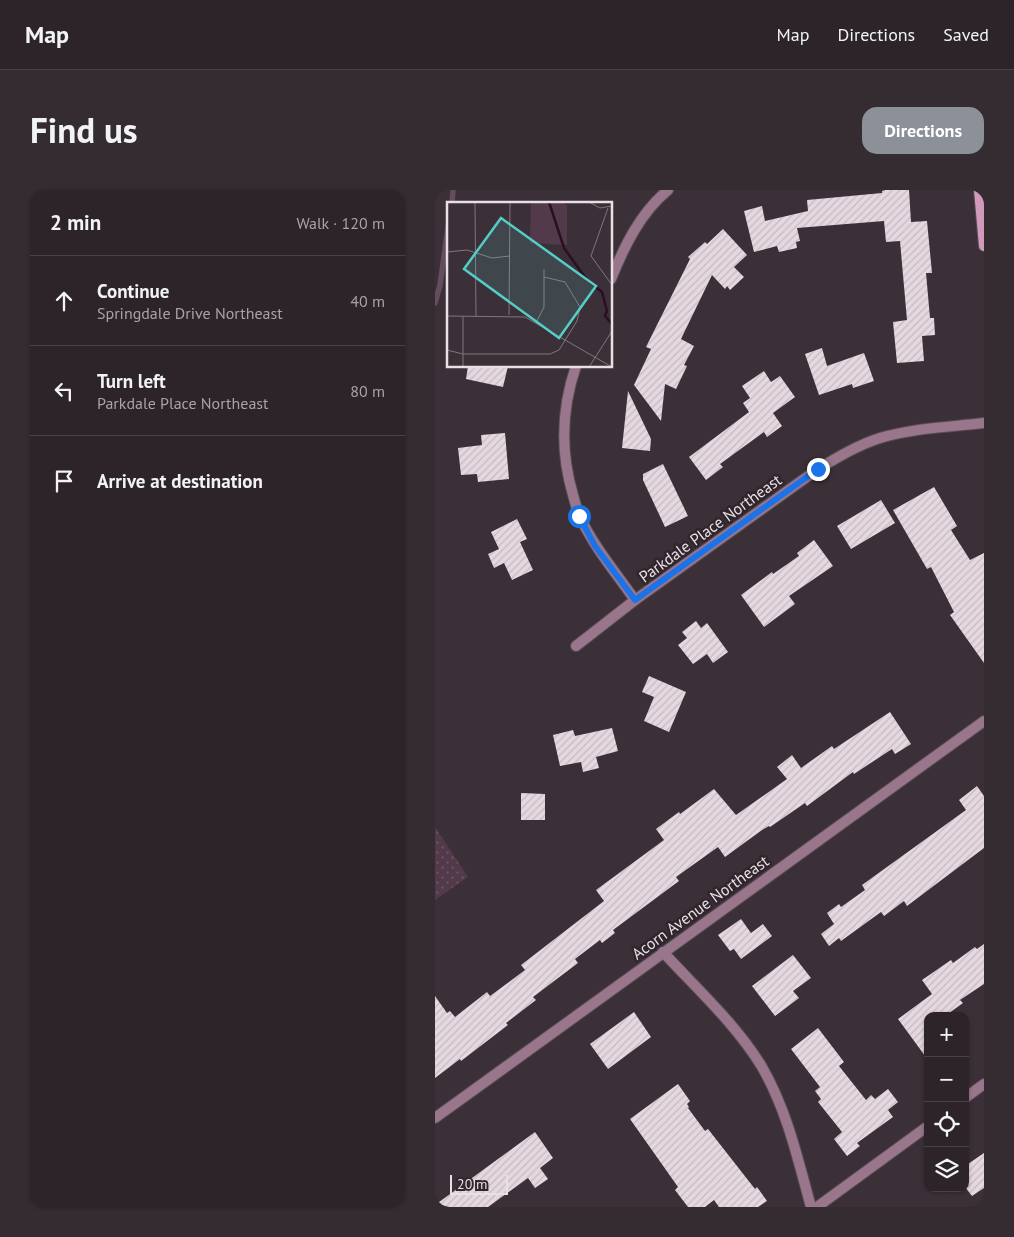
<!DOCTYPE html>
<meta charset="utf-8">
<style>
:root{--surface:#2c2429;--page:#342c31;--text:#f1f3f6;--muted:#a6a4a8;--line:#484146;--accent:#8c9099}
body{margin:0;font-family:"PT Sans",sans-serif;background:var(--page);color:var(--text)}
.controls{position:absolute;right:15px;bottom:15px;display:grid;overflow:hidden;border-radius:10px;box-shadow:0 1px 4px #0004}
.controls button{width:45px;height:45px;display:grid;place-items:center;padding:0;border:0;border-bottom:1px solid var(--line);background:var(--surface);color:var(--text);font:25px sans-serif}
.scale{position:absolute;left:15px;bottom:12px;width:58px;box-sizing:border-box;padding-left:5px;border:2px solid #e8e0e5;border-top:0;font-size:14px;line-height:18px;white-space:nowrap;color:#e8e0e5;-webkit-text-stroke:4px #31262d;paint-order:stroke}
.stop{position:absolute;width:15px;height:15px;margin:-11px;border:4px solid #1a73e8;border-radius:50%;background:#fff}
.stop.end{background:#1a73e8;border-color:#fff;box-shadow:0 1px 5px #0008}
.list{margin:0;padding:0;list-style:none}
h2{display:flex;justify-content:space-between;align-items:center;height:65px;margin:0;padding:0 20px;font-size:21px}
h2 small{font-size:16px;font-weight:400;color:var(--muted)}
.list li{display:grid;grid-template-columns:32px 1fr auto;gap:15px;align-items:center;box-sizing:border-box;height:90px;padding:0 20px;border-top:1px solid var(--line)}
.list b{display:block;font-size:19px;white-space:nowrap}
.list p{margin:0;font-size:16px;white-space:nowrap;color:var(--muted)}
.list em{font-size:16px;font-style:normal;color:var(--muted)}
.icon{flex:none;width:28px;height:28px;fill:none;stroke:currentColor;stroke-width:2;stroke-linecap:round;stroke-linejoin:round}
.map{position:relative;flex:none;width:549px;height:1017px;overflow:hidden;border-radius:15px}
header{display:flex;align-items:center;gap:30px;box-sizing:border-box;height:70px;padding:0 25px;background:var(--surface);border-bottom:1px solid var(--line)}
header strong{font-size:24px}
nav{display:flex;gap:28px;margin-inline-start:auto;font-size:18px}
.intro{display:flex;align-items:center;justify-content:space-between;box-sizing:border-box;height:120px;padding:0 30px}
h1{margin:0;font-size:35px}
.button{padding:12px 22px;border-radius:15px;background:var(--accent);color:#fff;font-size:18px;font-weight:700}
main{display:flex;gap:30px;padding:0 30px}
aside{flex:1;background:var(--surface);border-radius:15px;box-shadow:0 1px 4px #0004}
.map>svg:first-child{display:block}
.grass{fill:url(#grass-dots)}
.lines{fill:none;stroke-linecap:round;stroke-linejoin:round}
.stream{stroke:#644d5d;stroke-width:5.5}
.building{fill:url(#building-hatch)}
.minor-casing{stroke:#574c53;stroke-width:12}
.secondary-casing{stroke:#574c53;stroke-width:12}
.minor{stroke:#99768c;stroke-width:10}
.secondary{stroke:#d19abd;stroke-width:10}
.route{stroke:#1a73e8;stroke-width:6}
.labels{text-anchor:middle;stroke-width:5;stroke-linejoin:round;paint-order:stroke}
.street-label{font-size:16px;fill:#e8e0e5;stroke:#31262d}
.inset-river{fill:none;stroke:#2c0e23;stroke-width:2.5}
.inset-road{fill:none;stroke:#80767d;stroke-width:1}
.view{fill:#54cdc7;fill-opacity:0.15;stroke:#54cdc7;stroke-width:2.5}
.inset-edge{fill:none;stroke:#e8e0e5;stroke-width:2.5}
</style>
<header>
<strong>Map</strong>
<nav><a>Map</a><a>Directions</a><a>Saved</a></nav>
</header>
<div class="intro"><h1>Find us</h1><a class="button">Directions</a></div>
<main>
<aside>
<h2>2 min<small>Walk · 120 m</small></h2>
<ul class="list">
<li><svg class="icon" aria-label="ahead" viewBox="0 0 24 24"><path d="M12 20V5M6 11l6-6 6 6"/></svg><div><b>Continue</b><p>Springdale Drive Northeast</p></div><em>40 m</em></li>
<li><svg class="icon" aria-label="left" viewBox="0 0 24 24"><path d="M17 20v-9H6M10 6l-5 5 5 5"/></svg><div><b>Turn left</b><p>Parkdale Place Northeast</p></div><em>80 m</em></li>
<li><svg class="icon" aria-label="arrive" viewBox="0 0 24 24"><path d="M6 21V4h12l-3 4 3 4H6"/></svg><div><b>Arrive at destination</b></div></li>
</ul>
</aside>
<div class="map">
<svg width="549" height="1017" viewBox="0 0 549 1017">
<defs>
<pattern id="grass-dots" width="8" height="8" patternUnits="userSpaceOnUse" patternTransform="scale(1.25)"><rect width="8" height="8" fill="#533a4a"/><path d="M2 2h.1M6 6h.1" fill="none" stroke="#6c5664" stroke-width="1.8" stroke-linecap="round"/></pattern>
<pattern id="building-hatch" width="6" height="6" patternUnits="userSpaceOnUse" patternTransform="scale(1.25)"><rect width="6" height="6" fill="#e6d8e0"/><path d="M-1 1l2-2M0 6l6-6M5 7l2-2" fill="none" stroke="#c6bac1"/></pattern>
</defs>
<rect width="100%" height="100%" fill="#3b3037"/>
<polygon class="grass" points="0,637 33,687 0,710"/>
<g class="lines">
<g class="stream">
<polyline points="17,14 18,0"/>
<polyline points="0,113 5,95 14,30"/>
</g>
</g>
<g class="building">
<polygon points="450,0 474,0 476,32 492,31 497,83 491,83 495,128 499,128 500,145 487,146 489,171 462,173 458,132 472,130 465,51 451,52 449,31 362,38 365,51 361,52 362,58 344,62 342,56 319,62 309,21 327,16 330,31 373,21 372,10 447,3 447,1"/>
<polygon points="288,39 312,65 299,77 309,87 295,100 292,96 290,99 277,85 246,149 259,156 249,175 252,176 241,199 230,194 226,231 199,195 216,159 211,157 255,69 253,67 270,52 272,54"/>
<polygon points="387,158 392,176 429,163 439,191 418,198 417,194 384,205 370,164"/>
<polygon points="33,176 73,176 68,197 31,189"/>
<polygon points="329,181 336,192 345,186 360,207 338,223 347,236 332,247 329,242 285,274 288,277 271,290 254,267 314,222 308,213 315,208 307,196"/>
<polygon points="193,201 216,249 215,261 187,258"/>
<polygon points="70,243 74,289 43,292 42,284 26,285 23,258 47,255 46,245"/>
<polygon points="228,274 253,326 230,337 208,290 208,284"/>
<polygon points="499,297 522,336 516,340 535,370 549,363 549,473 515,425 519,422 496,377 492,379 458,320"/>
<polygon points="446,310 460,333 416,359 402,336"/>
<polygon points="82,329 92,349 85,352 98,380 77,390 69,373 59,378 53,364 64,359 56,342"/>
<polygon points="379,350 398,376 354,406 360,414 329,437 306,405 337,382 338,384 364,366 362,363"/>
<polygon points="261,431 266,438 272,433 293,462 278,473 272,464 258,474 243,455 252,448 247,442"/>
<polygon points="214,486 251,502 234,542 209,531 219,507 207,502"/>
<polygon points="455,522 476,554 460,564 457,559 419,584 418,582 372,616 370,613 335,637 334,636 327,640 290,667 283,657 241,687 244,691 178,740 180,743 167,753 165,750 140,769 143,773 98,807 101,810 71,833 73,835 26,871 25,869 0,888 0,806 12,823 15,821 20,827 52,802 55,806 90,780 86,775 169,711 161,700 229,650 221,639 244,622 245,624 279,599 301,625 352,589 342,577 357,565 366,578 397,556 399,559"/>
<polygon points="177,538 183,561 161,567 164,578 148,582 146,572 125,576 118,545 138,540 140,546"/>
<polygon points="542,596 549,606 549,658 472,716 469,711 449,726 446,722 406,751 404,748 394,756 386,744 399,734 392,723 404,714 406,717 430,700 427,695 531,620 524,610"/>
<polygon points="86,603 110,604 110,630 86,630"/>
<polygon points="306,729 316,743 328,734 337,746 306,769 299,759 295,761 283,745"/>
<polygon points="549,754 549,794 525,810 528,813 510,826 493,826 493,870 463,829 497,804 487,790 516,770 518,773 540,757 542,759"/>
<polygon points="358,765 376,788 358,801 364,808 340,826 317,796"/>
<polygon points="199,822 216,847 173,879 155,854"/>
<polygon points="383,838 409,872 404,876 431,910 436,905 440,909 453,899 463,912 453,920 458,927 422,953 425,956 412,966 399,949 407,942 383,912 386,909 380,901 385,897 356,859"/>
<polygon points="243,894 255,911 252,914 254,917 253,918 270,941 273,939 320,999 322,997 332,1011 323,1017 284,1017 279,1010 270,1017 253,1017 240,1000 243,997 195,929"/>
<polygon points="100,942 118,968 105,978 113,989 100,998 93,988 53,1017 0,1017 0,1015"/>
<polygon points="549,963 549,998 537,1006 530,997 530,976"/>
</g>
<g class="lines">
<g class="minor-casing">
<g id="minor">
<path d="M176,89C189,57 205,23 233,0"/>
<path d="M141,176C126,220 125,261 138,305C140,312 142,320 145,327C159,357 181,383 200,410"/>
<path d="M141,456L200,410L383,279C403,267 423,255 445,248C479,238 514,237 549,233"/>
<path d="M228,762C262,799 301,834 327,877C352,920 363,970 376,1017"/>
<polyline points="530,908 549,894"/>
<polyline points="0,928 549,531"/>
<polyline points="382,1017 493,936"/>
</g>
</g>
<g class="secondary-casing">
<polyline id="secondary" points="544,0 549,56"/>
</g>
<use href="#minor" class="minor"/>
<use href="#secondary" class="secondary"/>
</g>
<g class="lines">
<polyline class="route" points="144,326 160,356 200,410 383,279"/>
</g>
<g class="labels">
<g class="street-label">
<text transform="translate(275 338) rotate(-36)" y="6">Parkdale Place Northeast</text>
<text transform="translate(265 717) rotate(-36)" y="6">Acorn Avenue Northeast</text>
</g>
</g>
<g transform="translate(12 12)">
<rect width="165" height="165" fill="#3b3037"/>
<path d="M84,0H115L120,4V43L83,41Z" fill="#533a4a"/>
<path class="inset-river" d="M102,0L117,46L140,78L155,90L160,109L158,114L165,122"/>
<path class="inset-road" d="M28,0L29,114M142,0L153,6L165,4M161,6L144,54L165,83M0,50L20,48L45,56L63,54M62,113L63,0M0,114L78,115L165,165M89,121L97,105V67M0,148L16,152H103L112,148L130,119L133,105L118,80L97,75M16,165V114M142,165L165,129"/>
<path class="view" d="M54,16L149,84L112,136L17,67Z"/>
<rect width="165" height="165" class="inset-edge"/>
</g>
</svg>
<div class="controls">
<button>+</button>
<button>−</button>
<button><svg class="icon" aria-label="locate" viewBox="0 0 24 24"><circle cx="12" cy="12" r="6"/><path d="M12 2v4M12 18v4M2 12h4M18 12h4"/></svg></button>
<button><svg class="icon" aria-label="layers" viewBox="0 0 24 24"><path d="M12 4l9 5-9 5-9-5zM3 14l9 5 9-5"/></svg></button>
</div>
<div class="scale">20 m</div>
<div class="stop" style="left:144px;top:326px"></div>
<div class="stop end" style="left:383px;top:279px"></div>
</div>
</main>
